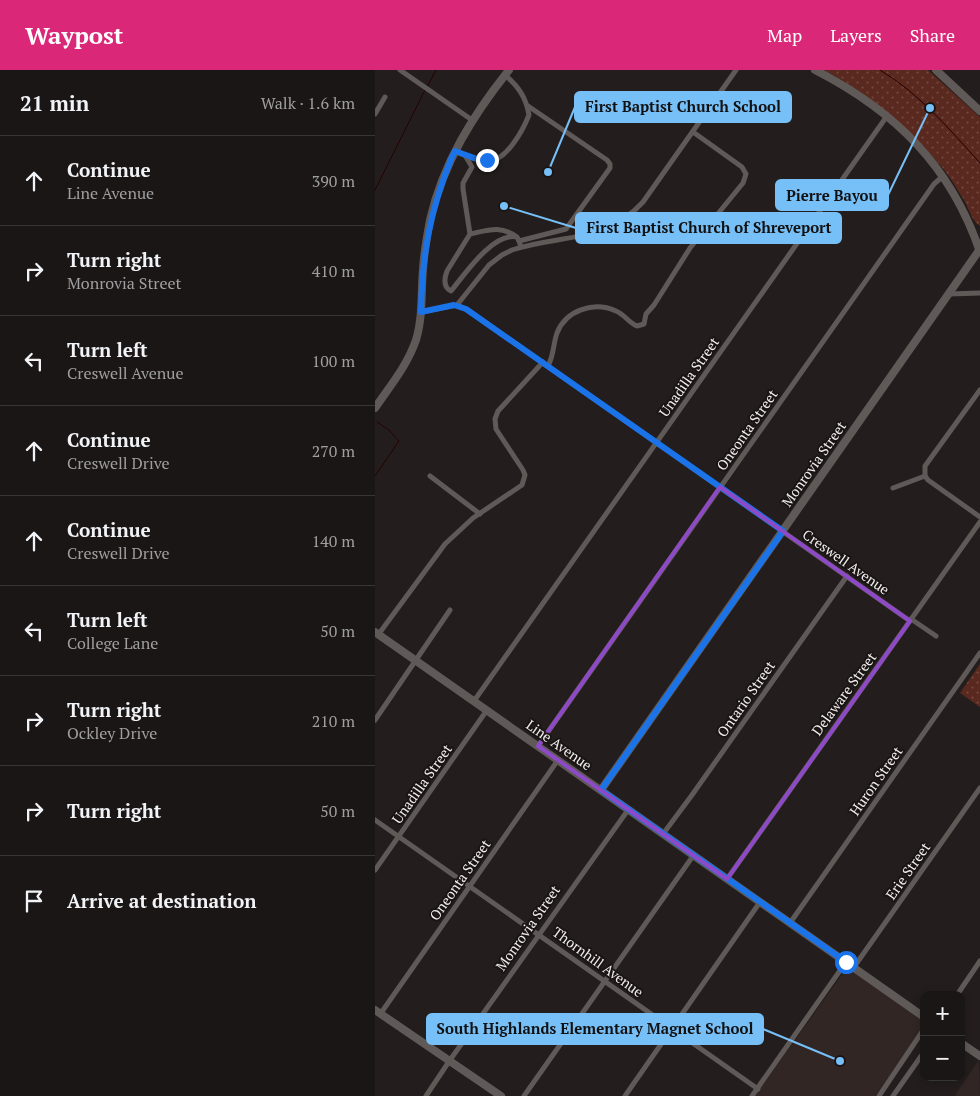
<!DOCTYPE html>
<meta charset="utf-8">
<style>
:root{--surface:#1a1616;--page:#272323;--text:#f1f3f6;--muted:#9f9fa1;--line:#383535;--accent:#db2777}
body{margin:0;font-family:"PT Serif",serif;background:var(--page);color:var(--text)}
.controls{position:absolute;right:15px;bottom:15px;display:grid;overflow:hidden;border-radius:10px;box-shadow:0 2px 8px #0003}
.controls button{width:45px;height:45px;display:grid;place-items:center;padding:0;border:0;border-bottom:1px solid var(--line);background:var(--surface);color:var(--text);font:25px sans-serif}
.stop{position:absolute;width:15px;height:15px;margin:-11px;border:4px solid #1a73e8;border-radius:50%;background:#fff}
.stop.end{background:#1a73e8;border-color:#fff;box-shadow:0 1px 5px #0008}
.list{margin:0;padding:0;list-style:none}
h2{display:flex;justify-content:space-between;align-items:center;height:65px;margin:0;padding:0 20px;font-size:21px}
h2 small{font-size:16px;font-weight:400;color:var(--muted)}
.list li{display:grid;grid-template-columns:32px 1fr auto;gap:15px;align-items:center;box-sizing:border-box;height:90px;padding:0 20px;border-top:1px solid var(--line)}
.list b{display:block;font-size:19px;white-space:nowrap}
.list p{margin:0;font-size:16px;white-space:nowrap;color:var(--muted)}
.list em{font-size:16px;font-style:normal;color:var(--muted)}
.icon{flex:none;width:28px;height:28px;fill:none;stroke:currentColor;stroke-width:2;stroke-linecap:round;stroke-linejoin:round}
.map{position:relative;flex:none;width:605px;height:1026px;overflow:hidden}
header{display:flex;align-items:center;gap:30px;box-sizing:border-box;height:70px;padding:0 25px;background:var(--accent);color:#fff}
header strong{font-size:24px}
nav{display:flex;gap:28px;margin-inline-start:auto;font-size:18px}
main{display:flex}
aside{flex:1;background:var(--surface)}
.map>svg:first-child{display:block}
.built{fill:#312624}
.grass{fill:url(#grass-dots)}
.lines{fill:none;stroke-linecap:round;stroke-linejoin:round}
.stream{stroke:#270000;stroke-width:1}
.street{stroke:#5f5a58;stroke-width:5}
.secondary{stroke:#5f5a58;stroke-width:8}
.route{stroke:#1a73e8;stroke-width:6}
.marked{fill:none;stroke:#8d49c6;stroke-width:4;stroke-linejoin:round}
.labels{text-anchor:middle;stroke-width:4;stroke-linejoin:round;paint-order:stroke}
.street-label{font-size:14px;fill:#f1eeed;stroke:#1a1514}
.leader{fill:none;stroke:#77bff7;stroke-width:2}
.callout-dot{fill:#77bff7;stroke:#1a1514;stroke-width:2}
.callout{fill:#77bff7;stroke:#77bff7;stroke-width:2}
.callout-label{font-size:15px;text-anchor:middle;font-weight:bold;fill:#111}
</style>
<header>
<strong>Waypost</strong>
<nav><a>Map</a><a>Layers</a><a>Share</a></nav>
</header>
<main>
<aside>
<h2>21 min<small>Walk · 1.6 km</small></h2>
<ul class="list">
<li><svg class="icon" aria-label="ahead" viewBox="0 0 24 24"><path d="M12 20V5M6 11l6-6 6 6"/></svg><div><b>Continue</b><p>Line Avenue</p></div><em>390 m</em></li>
<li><svg class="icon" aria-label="right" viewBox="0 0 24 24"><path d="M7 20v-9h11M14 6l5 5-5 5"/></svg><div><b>Turn right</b><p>Monrovia Street</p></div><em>410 m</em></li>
<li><svg class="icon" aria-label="left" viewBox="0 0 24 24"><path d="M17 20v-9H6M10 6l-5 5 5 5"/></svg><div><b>Turn left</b><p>Creswell Avenue</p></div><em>100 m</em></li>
<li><svg class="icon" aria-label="ahead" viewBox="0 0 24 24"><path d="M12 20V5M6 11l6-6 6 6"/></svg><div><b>Continue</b><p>Creswell Drive</p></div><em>270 m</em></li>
<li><svg class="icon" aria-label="ahead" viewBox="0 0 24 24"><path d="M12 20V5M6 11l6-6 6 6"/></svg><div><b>Continue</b><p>Creswell Drive</p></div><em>140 m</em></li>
<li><svg class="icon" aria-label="left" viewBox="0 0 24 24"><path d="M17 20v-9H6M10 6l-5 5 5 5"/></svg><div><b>Turn left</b><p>College Lane</p></div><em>50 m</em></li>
<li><svg class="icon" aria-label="right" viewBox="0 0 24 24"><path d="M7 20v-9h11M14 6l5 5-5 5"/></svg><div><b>Turn right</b><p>Ockley Drive</p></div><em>210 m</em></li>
<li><svg class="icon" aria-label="right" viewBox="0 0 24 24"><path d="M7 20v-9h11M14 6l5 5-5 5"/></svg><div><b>Turn right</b></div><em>50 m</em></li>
<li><svg class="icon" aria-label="arrive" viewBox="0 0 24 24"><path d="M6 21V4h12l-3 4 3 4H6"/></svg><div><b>Arrive at destination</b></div></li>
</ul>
</aside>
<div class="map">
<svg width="605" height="1026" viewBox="0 0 605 1026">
<defs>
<pattern id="grass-dots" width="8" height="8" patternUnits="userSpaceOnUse" patternTransform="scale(1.25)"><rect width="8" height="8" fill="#59281e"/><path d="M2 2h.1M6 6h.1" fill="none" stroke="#71483f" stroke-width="1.8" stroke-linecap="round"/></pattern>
</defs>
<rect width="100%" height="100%" fill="#231e1d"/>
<g class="built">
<polygon points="471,899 474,899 549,951 549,957 500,1026 380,1026"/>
<polygon points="604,990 605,1026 581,1026 580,1025"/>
</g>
<g class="grass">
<path d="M449,0H553L605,47V156C597,151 594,139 589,130C583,121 577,110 570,101C536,59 496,25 449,0Z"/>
<polygon points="605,594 605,637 585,623"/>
</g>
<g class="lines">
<g class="stream">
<path d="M505,0C545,24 574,59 605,93"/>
<polyline points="52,17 61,0"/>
<polyline points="0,120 50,20"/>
<polyline points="0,406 24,371 14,360 2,352"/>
</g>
<g class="street">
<polyline points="25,0 97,50"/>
<polyline points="0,44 10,27"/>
<path d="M80,81C90,86 102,91 114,91C132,90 148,60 154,45C151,27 143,16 130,5"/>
<polyline points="91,87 97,97 88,113 88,119 95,164"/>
<path d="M142,167C125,155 114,160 95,164L72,201C69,209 68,217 76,221C90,204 118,162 142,167L144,171"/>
<polyline points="146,177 144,171 191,159 235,98 235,94 232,90 153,36"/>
<polyline points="574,224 605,223"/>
<polyline points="82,235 91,239 535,551"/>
<path d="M46,242L82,235L114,195L127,185L137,180C185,164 230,174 268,132L361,0"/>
<path d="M173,296C179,285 178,274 182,263C191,240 219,231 241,241C249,244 254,253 262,256L269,254L271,244L279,235L315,178L368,113L371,104L367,97L318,62"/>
<polyline points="55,406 105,444"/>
<polyline points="550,406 550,396 605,320"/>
<polyline points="518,418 550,406 553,410 605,447"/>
<polyline points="536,549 561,566"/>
<polyline points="3,565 70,474 98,448 147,415 150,405 148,400 121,359 120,349 123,341 168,292"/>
<polyline points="99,631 512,46"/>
<polyline points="0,650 75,540"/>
<polyline points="163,676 559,114 567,107"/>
<polyline points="0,750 383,1019"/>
<polyline points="288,764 317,725 472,506"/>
<polyline points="0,800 112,640"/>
<polyline points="352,809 605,452"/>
<polyline points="415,853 605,583"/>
<polyline points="479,897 605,718"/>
<polyline points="582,925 605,891"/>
<polyline points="6,943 183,690"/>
<polyline points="51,1026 75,990 253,740"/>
<polyline points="149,1026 318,786"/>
<polyline points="250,1026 385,832"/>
<polyline points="377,1026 471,892"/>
<polyline points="504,1026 549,959"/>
<polyline points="518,1026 549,982"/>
</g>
<g class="secondary">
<path d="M440,0C520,41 576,96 605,182"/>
<polyline points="561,0 605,41"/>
<path d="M0,338C15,316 32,296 41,270C48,247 46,222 48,199C49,182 52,166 55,150C68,93 98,45 134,0"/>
<polyline points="0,562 549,947"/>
<polyline points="226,720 605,179"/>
<polyline points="0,940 126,1026"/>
<polyline points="586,973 605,986"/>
</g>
</g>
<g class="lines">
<path class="route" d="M112,90L102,89L80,81L77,87C55,140 47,185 46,242L79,235L91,239L408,461L226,720L471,892"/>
</g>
<path class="marked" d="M345,417L535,551L352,809L163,676Z"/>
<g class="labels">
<g class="street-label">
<text transform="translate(314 307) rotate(-55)" y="5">Unadilla Street</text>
<text transform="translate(372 360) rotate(-55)" y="5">Oneonta Street</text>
<text transform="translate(439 394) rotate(-55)" y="5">Monrovia Street</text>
<text transform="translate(471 492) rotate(35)" y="5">Creswell Avenue</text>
<text transform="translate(469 624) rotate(-54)" y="5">Delaware Street</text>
<text transform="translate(371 629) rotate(-55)" y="5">Ontario Street</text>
<text transform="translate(184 675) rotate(35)" y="5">Line Avenue</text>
<text transform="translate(501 711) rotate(-55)" y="5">Huron Street</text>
<text transform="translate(47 714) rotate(-55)" y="5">Unadilla Street</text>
<text transform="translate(533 801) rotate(-55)" y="5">Erie Street</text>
<text transform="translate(85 810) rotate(-55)" y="5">Oneonta Street</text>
<text transform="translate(153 858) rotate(-55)" y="5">Monrovia Street</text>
<text transform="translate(223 892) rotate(36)" y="5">Thornhill Avenue</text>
</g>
</g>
<path class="leader" d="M173 102L200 37M555 38L513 125M129 136L201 158M465 991L388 959"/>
<g class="callout-dot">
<circle cx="173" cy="102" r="5"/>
<circle cx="555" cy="38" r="5"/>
<circle cx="129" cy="136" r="5"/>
<circle cx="465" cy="991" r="5"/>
</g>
<g class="callout">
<rect x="200" y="22" width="216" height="30" rx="5"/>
<rect x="401" y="110" width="112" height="30" rx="5"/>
<rect x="201" y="143" width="265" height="30" rx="5"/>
<rect x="52" y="944" width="336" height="30" rx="5"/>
</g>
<g class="callout-label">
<text x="308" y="42">First Baptist Church School</text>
<text x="457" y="131">Pierre Bayou</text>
<text x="334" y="163">First Baptist Church of Shreveport</text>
<text x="220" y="964">South Highlands Elementary Magnet School</text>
</g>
</svg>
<div class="controls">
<button>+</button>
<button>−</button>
</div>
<div class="stop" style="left:471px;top:892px"></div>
<div class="stop end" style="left:112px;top:90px"></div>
</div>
</main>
